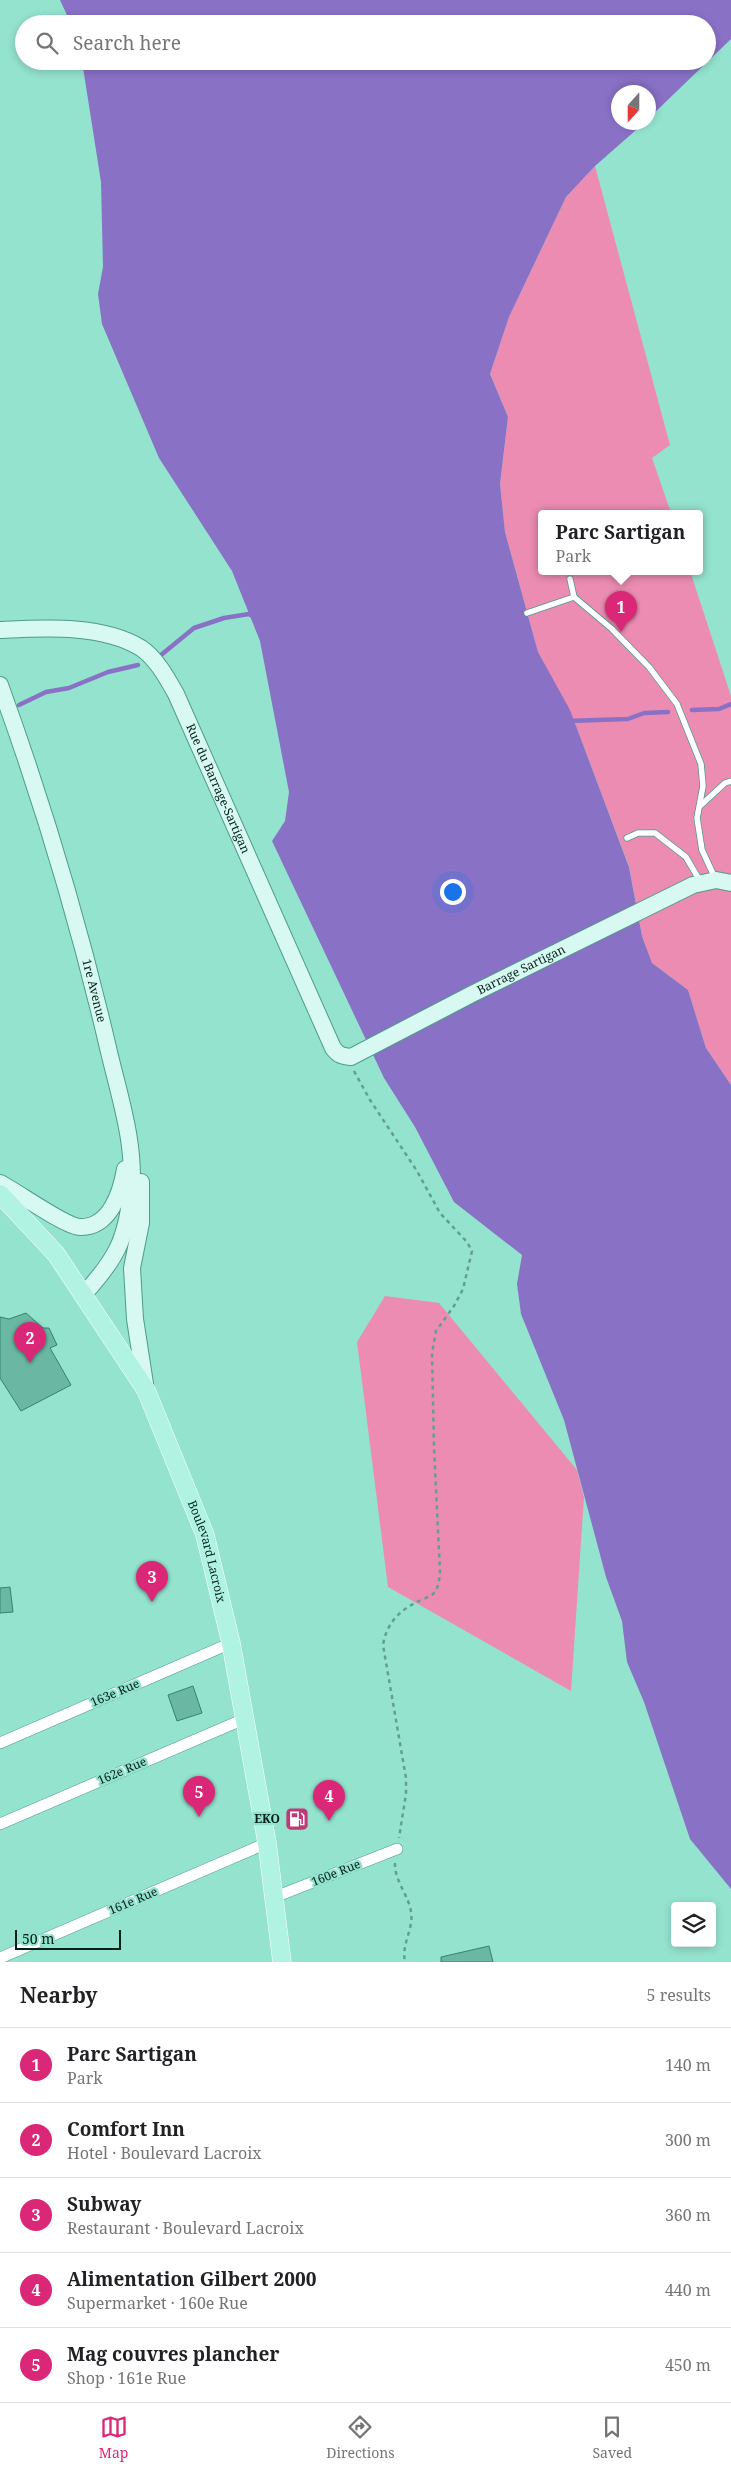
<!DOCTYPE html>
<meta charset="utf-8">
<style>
:root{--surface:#fff;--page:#f6f6f6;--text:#202124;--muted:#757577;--line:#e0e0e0;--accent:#db2777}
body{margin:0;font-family:"Noto Serif",serif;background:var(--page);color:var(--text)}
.controls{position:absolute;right:15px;bottom:15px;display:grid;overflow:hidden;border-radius:5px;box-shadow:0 2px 8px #0003}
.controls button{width:45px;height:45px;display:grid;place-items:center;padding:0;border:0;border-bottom:1px solid var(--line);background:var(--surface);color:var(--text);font:25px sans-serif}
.compass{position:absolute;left:611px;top:85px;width:45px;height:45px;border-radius:50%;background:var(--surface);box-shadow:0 2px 8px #0003;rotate:201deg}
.scale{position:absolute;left:15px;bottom:12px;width:106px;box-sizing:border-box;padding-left:5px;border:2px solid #002019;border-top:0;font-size:14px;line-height:18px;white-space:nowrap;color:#002019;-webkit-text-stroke:4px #94e3ce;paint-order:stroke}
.you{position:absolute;left:452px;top:891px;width:18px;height:18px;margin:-12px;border:4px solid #fff;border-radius:50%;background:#1a73e8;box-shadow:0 0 0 8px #1a73e833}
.badge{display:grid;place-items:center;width:32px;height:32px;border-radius:50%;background:var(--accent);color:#fff;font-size:16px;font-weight:700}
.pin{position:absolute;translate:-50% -41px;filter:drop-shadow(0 1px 2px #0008)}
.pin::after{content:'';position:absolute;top:26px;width:18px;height:15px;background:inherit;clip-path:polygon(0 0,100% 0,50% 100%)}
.popup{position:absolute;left:538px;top:510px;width:165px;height:65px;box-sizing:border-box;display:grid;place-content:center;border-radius:5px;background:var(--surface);filter:drop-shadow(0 1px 4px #0005);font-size:16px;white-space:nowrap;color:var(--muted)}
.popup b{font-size:19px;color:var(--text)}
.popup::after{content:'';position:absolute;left:50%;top:100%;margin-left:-10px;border:10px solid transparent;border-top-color:var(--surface)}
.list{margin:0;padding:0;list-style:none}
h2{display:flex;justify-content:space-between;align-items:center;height:65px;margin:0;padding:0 20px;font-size:21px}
h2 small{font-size:16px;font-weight:400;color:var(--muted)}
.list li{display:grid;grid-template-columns:32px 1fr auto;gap:15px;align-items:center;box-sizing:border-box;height:75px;padding:0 20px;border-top:1px solid var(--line)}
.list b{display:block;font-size:19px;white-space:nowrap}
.list p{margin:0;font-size:16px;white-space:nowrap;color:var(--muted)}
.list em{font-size:16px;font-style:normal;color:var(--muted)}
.icon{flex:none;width:28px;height:28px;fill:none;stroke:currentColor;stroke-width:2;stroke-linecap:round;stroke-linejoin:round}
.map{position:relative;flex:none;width:731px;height:1962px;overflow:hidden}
.search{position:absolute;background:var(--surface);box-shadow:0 2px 8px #0003;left:15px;right:15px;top:15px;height:55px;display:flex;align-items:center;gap:12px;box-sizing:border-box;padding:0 18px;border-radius:28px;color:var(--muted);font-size:19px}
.sheet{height:440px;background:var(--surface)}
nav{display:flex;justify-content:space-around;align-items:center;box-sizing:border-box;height:70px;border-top:1px solid var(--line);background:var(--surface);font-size:14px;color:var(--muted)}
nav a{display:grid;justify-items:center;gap:2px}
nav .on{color:var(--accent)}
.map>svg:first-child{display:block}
.green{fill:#ec8cb2}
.water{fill:#8971c6}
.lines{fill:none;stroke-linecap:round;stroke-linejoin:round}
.stream{stroke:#8971c6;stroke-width:4.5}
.building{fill:#6ab8a4;stroke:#338371}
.lane-casing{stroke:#4e9c89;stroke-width:7}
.street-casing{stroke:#4e9c89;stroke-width:12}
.secondary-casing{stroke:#4e9c89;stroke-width:18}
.primary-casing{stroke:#fff;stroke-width:19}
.path{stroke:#61a090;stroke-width:2.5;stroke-dasharray:4 4;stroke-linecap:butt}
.lane{stroke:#fff;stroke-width:5.5}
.street{stroke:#fff;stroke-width:11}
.secondary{stroke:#d8f9f1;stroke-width:16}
.primary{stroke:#b1f3e2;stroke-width:18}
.labels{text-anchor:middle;stroke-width:4.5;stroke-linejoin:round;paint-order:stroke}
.street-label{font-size:12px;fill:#002019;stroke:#94e3ce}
.poi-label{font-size:12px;font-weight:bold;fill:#002019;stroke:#94e3ce;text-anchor:end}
</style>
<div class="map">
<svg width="731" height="1962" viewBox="0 0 731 1962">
<rect width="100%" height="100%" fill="#94e3ce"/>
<g class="green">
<polygon points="595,166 670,445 652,458 671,513 542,513 542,571 690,571 731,696 731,1085 706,1048 688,990 652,963 642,936 629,866 574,721 538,652 505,532 500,484 508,417 490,374 509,317 566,197"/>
<polygon points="385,1296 439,1303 577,1470 584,1497 571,1691 388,1587 357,1342"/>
</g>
<polygon class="water" points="60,0 731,0 731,39 649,118 648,92 618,92 618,122 644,123 595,166 566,197 509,317 490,374 508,417 500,484 505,532 538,652 570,710 629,867 642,936 652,963 688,990 706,1048 731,1085 731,1889 690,1839 644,1702 627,1662 622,1621 606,1577 564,1420 521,1314 517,1284 522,1255 454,1202 415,1127 384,1078 272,841 285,821 289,792 260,641 232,571 159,458 102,324 98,294 103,267 101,182 82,61 707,61 707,24 71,24"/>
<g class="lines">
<g class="stream">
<polyline points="161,655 194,628 224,618 249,614 254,617"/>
<polyline points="19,705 46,692 69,688 108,672 138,665"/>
<polyline points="692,710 719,709 731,704"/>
<polyline points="568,721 628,719 644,713 668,712"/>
</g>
</g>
<g class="building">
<polygon points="26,1313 43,1328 49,1328 57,1345 50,1348 71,1385 21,1411 0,1378 0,1317 9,1319"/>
<polygon points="10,1587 13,1612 0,1613 0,1588"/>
<polygon points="193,1686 202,1713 177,1721 168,1695"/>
<polygon points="489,1946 493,1962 441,1962 441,1957"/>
</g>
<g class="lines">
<g class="lane-casing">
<g id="lane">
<polyline points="570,579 574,597 612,629 649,667 677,704 701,764 703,786 697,818 702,850 715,878"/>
<polyline points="527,613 574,597"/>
<polyline points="700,806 725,783 731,781"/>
<polyline points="627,838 638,833 655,833 686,857 700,881"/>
</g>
</g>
<g class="street-casing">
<g id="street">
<polyline points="0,1743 231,1643"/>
<polyline points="0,1824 244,1719"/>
<polyline points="275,1897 397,1849"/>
<polyline points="0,1958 267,1843"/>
</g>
</g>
<g class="secondary-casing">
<g id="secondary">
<path id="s1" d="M0,630C43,628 102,624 141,648C156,658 167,678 176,694L333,1048C338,1055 342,1056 351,1057L472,994L693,885L716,880L731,883"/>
<path id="s2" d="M0,685C44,806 80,927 109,1052C120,1098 136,1146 131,1194C126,1241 115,1260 84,1294"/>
<polyline points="141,1182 141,1223 132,1268 135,1319 146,1390"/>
<path d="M0,1183C16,1191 66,1227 80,1227C110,1228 121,1192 125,1169"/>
</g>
</g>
<g class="primary-casing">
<g id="primary">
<path id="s3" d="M0,1194L56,1254L146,1390L205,1535L231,1643L267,1843L282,1962"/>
</g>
</g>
<g class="path">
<path d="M354,1071L370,1100L417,1171L440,1213L467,1242L472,1251L463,1289L454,1306L436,1331L432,1353L434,1447L440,1572C439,1580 439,1588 433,1594C428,1598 420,1600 415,1603C397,1612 386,1626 383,1645L406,1778V1794L399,1838"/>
<path d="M395,1863C394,1880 409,1896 411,1912C414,1929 401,1944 405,1962"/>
</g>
<use href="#lane" class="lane"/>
<use href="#street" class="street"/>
<use href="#secondary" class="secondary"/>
<use href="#primary" class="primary"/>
</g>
<defs>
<g id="fuel-square" transform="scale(1.25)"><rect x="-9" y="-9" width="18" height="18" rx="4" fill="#bf3979" stroke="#94e3ce"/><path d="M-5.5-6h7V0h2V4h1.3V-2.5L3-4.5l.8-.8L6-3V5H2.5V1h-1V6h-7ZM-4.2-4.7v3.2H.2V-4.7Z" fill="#fff"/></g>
</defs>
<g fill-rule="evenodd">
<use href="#fuel-square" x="297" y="1819"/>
</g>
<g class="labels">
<g class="street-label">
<text dy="4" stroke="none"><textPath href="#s1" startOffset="306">Rue du Barrage-Sartigan</textPath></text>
<text dy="4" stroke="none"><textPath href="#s1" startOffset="802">Barrage Sartigan</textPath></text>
<text dy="4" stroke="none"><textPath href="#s2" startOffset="320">1re Avenue</textPath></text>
<text dy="4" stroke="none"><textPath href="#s3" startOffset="418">Boulevard Lacroix</textPath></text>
<text transform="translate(115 1693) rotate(-23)" y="4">163e Rue</text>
<text transform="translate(122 1771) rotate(-23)" y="4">162e Rue</text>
<text transform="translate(336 1873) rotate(-22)" y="4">160e Rue</text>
<text transform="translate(133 1901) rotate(-23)" y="4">161e Rue</text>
</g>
<g class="poi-label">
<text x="280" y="1823">EKO</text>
</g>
</g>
</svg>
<div class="controls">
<button><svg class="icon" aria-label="layers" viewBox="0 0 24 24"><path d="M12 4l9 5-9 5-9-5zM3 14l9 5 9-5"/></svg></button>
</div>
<svg class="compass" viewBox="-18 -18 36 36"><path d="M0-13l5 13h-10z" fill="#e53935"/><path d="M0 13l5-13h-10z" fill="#757577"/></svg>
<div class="scale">50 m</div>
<div class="you"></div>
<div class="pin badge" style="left:621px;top:632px">1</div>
<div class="popup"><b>Parc Sartigan</b>Park</div>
<div class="pin badge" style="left:30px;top:1363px">2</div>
<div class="pin badge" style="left:152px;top:1602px">3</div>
<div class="pin badge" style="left:329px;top:1821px">4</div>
<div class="pin badge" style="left:199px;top:1817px">5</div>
<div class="search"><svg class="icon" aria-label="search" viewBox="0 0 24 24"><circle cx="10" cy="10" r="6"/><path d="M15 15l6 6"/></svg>Search here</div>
</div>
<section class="sheet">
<h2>Nearby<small>5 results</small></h2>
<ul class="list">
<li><span class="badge">1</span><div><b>Parc Sartigan</b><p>Park</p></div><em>140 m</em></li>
<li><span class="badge">2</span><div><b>Comfort Inn</b><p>Hotel · Boulevard Lacroix</p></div><em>300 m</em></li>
<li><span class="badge">3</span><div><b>Subway</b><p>Restaurant · Boulevard Lacroix</p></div><em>360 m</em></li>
<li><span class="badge">4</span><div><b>Alimentation Gilbert 2000</b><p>Supermarket · 160e Rue</p></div><em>440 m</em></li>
<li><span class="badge">5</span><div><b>Mag couvres plancher</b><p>Shop · 161e Rue</p></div><em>450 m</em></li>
</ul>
</section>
<nav>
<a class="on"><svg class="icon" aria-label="map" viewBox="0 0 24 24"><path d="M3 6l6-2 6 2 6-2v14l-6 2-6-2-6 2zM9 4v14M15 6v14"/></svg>Map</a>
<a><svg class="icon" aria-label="directions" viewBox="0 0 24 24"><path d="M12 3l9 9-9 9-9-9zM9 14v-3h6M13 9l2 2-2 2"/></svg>Directions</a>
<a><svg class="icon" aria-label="saved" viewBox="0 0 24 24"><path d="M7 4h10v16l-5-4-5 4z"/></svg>Saved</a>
</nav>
